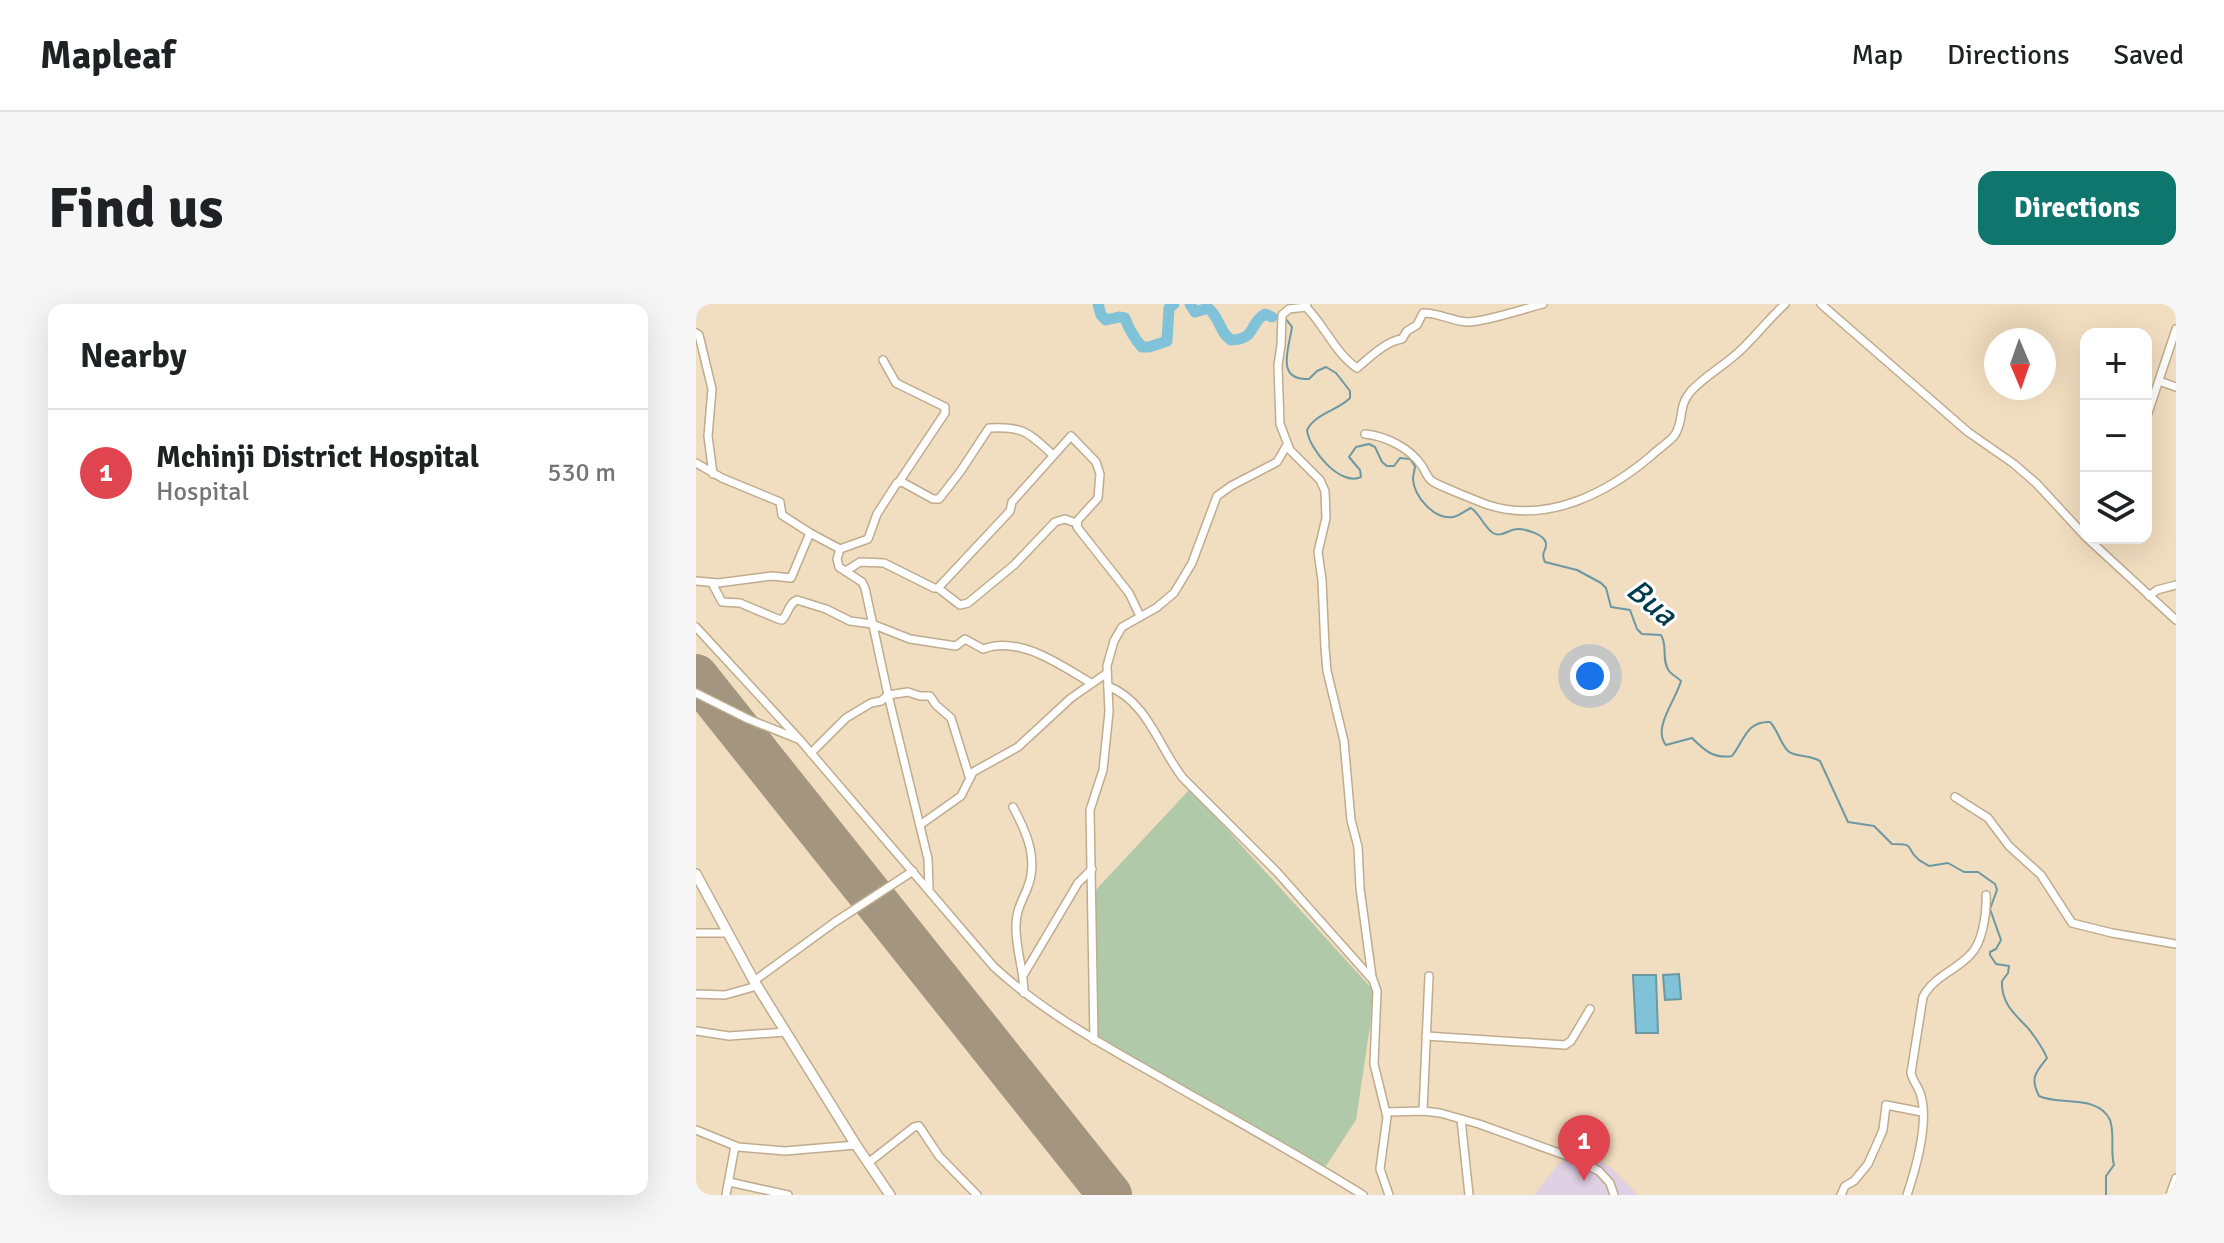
<!DOCTYPE html>
<meta charset="utf-8">
<style>
:root{--surface:#fff;--page:#f6f6f6;--text:#202124;--muted:#757577;--line:#e0e0e0;--accent:#0f766e}
body{margin:0;font-family:Signika,sans-serif;background:var(--page);color:var(--text)}
.controls{position:absolute;right:24px;top:24px;display:grid;overflow:hidden;border-radius:16px;box-shadow:0 8px 32px #0002}
.controls button{width:72px;height:72px;display:grid;place-items:center;padding:0;border:0;border-bottom:2px solid var(--line);background:var(--surface);color:var(--text);font:40px sans-serif}
.compass{position:absolute;left:1288px;top:24px;width:72px;height:72px;border-radius:50%;background:var(--surface);box-shadow:0 8px 32px #0002;rotate:178deg}
.you{position:absolute;left:894px;top:372px;width:28px;height:28px;margin:-20px;border:6px solid #fff;border-radius:50%;background:#1a73e8;box-shadow:0 0 0 12px #1a73e833}
.badge{display:grid;place-items:center;width:52px;height:52px;border-radius:50%;background:var(--accent);color:#fff;font-size:26px;font-weight:700}
.pin{position:absolute;translate:-50% -66px;filter:drop-shadow(0 2px 4px #0008)}
.pin::after{content:'';position:absolute;top:42px;width:28px;height:24px;background:inherit;clip-path:polygon(0 0,100% 0,50% 100%)}
.list{margin:0;padding:0;list-style:none}
h2{display:flex;justify-content:space-between;align-items:center;height:104px;margin:0;padding:0 32px;font-size:34px}
h2 small{font-size:26px;font-weight:400;color:var(--muted)}
.list li{display:grid;grid-template-columns:52px 1fr auto;gap:24px;align-items:center;box-sizing:border-box;height:128px;padding:0 32px;border-top:2px solid var(--line)}
.list b{display:block;font-size:30px;white-space:nowrap}
.list p{margin:0;font-size:26px;white-space:nowrap;color:var(--muted)}
.list em{font-size:26px;font-style:normal;color:var(--muted)}
.icon{flex:none;width:44px;height:44px;fill:none;stroke:currentColor;stroke-width:2;stroke-linecap:round;stroke-linejoin:round}
.map{position:relative;flex:none;width:1480px;height:891px;overflow:hidden;border-radius:16px}
header{display:flex;align-items:center;gap:48px;box-sizing:border-box;height:112px;padding:0 40px;background:var(--surface);border-bottom:2px solid var(--line)}
header strong{font-size:38px}
nav{display:flex;gap:44px;margin-inline-start:auto;font-size:28px}
.intro{display:flex;align-items:center;justify-content:space-between;box-sizing:border-box;height:192px;padding:0 48px}
h1{margin:0;font-size:56px}
.button{padding:20px 36px;border-radius:16px;background:var(--accent);color:#fff;font-size:28px;font-weight:700}
main{display:flex;gap:48px;padding:0 48px}
aside{flex:1;background:var(--surface);border-radius:16px;box-shadow:0 8px 32px #0002}
.map>svg:first-child{display:block}
.medical{fill:#dfd0e3}
.green{fill:#b0caa9}
.water{fill:#80c2d8;stroke:#6c98a4;stroke-width:2}
.lines{fill:none;stroke-linecap:round;stroke-linejoin:round}
.stream{stroke:#6c98a4;stroke-width:2}
.river{stroke:#80c2d8;stroke-width:11}
.runway{stroke:#a4957f;stroke-width:44}
.minor-casing{stroke:#bfac8f;stroke-width:10}
.tertiary-casing{stroke:#bfac8f;stroke-width:12}
.minor{stroke:#fff;stroke-width:7}
.tertiary{stroke:#fff;stroke-width:9}
.labels{text-anchor:middle;stroke-width:6;stroke-linejoin:round;paint-order:stroke}
.water-label{font-size:32px;font-style:italic;fill:#003c4c;stroke:#fff}
</style>
<header>
<strong>Mapleaf</strong>
<nav><a>Map</a><a>Directions</a><a>Saved</a></nav>
</header>
<div class="intro"><h1>Find us</h1><a class="button">Directions</a></div>
<main>
<aside>
<h2>Nearby<small></small></h2>
<ul class="list">
<li><span class="badge" style="background:#e0444e">1</span><div><b>Mchinji District Hospital</b><p>Hospital</p></div><em>530 m</em></li>
</ul>
</aside>
<div class="map">
<svg width="1480" height="891" viewBox="0 0 1480 891">
<rect width="100%" height="100%" fill="#f1ddbf"/>
<polygon class="medical" points="888,847 914,863 942,891 838,891 864,858"/>
<polygon class="green" points="494,485 679,688 660,816 628,865 400,737 396,590"/>
<g class="water">
<polygon points="983,670 985,695 969,696 967,671"/>
<polygon points="937,671 960,671 962,729 940,729"/>
</g>
<g class="lines">
<path class="stream" d="M590,15L596,23C593,44 579,77 613,75L621,67L630,63L640,69L654,87V94C641,107 620,109 611,126C613,145 644,183 665,173L664,166L653,153L660,143L673,140L679,143L686,158L691,162H698L704,154L714,155L719,162C719,166 717,170 717,175C718,192 738,216 757,213C763,212 770,206 775,204C784,210 788,223 797,229C806,234 812,225 822,225C829,225 848,230 850,239C851,248 844,247 849,258L881,266L905,279L910,284L915,303L934,306L941,325L946,330L965,331C972,342 965,356 973,367C976,371 981,373 985,377C980,396 956,424 970,441L996,434C1009,447 1018,455 1036,452C1048,437 1050,417 1074,418C1082,426 1084,439 1092,447C1098,453 1114,451 1124,457L1152,518L1178,522L1196,540C1221,540 1208,543 1222,555C1225,558 1229,559 1233,562L1252,559L1268,568H1282L1299,580L1301,586L1294,605L1305,636L1300,645L1294,648V651L1300,660L1313,662L1312,669L1306,677C1305,697 1316,708 1330,722C1336,728 1348,746 1351,754C1339,769 1334,774 1343,792C1364,802 1402,790 1414,816C1419,829 1414,847 1418,861L1410,872V891"/>
<g class="river">
<path d="M402,0L405,11L410,16L423,13L429,14C433,26 438,34 446,43H453L471,37L473,4L478,0"/>
<path d="M494,0L499,8L512,4C524,13 523,28 535,36C561,35 552,20 569,10L576,13"/>
</g>
<polyline class="runway" points="0,372 414,891"/>
<g class="minor-casing">
<g id="minor">
<polyline points="611,0 610,3 593,5 586,11 585,41 582,61 584,120 594,146 624,176 629,187 630,214 622,248 626,276 629,344 631,367 648,437 655,516 662,543 664,584 676,673 681,687 678,760 691,813 684,865 693,891"/>
<polyline points="1125,0 1272,128 1318,160 1340,179 1390,233"/>
<path d="M610,3C629,22 639,49 661,64C673,54 690,37 706,35L711,27L721,21L727,9C740,8 756,17 771,18C789,18 827,5 847,0"/>
<polyline points="0,29 3,31 16,85 12,132 17,170"/>
<polyline points="187,56 200,79 249,103 249,109 203,178"/>
<polyline points="1463,77 1480,83"/>
<polyline points="1450,115 1480,25"/>
<path d="M669,130C690,132 714,144 726,162C729,166 731,174 736,177C741,181 784,198 792,201C852,220 911,189 955,152C962,145 972,139 978,132C989,117 981,103 995,87C1010,71 1031,60 1047,44C1061,30 1074,14 1089,0"/>
<polyline points="0,159 26,174 84,198 86,211 114,229"/>
<polyline points="1391,234 1480,316"/>
<polyline points="144,245 141,255 143,263 166,278 169,284 192,391 232,555 233,584"/>
<polyline points="150,267 164,258 188,259 238,284 242,284 314,207 316,198 375,132 400,158 404,170 402,194 382,216 381,223 433,289 444,312"/>
<path d="M0,277L22,279L76,272L95,274L114,229L144,245L172,235L181,210L201,179L206,178L237,195H243L264,168L293,124C328,122 333,129 357,151"/>
<path d="M16,279L26,298L44,299L82,315L86,316C92,310 93,299 101,296L130,305L154,317L176,320L214,335L260,342L269,335L287,345C324,331 364,361 395,379"/>
<polyline points="242,284 264,301 272,299 318,261 359,218 369,215 380,219"/>
<polyline points="1453,292 1461,286 1480,281"/>
<path d="M0,323L104,436L298,663C345,706 400,737 455,768C526,809 598,848 667,891"/>
<path d="M412,382C452,398 463,444 487,474L581,568L675,674"/>
<polyline points="0,389 52,415 102,435"/>
<polyline points="115,449 150,414 175,399 185,397 192,391 212,388 224,392 234,392 240,401 255,414 273,472"/>
<polyline points="1259,493 1292,514 1313,542 1345,571 1376,619 1416,629 1480,640"/>
<path d="M317,503C331,529 343,556 331,585C326,597 320,607 320,621C319,643 328,666 328,689"/>
<polyline points="224,521 265,492 277,468 322,443 375,394 411,369"/>
<polyline points="0,629 31,629"/>
<polyline points="328,670 382,579 396,565"/>
<polyline points="58,677 139,618 217,567"/>
<polyline points="0,690 29,691 61,682"/>
<polyline points="0,727 33,732 90,728"/>
<polyline points="730,732 869,741 875,737 894,705"/>
<polyline points="398,736 394,506 407,466 413,408 411,362 418,337 426,323 460,304 478,289 496,259 521,192 535,182 581,158 591,141"/>
<polyline points="727,807 733,672"/>
<polyline points="691,808 727,807 744,809 783,820 874,853 903,867 914,879 918,891"/>
<polyline points="765,815 773,891"/>
<polyline points="0,826 42,843 89,847 160,841"/>
<polyline points="172,859 218,823 223,822 243,852 281,891"/>
<polyline points="33,878 92,891"/>
<polyline points="30,891 39,842"/>
<polyline points="1145,891 1149,882 1158,877 1172,860 1187,826 1190,801 1226,808"/>
<path d="M1211,891C1220,864 1233,820 1225,792C1223,783 1217,778 1215,769L1227,693C1237,673 1259,667 1274,651C1287,639 1291,607 1290,591"/>
<polyline points="1474,891 1480,874"/>
</g>
</g>
<g class="tertiary-casing">
<polyline id="tertiary" points="0,570 58,677 160,841 194,891"/>
</g>
<use href="#minor" class="minor"/>
<use href="#tertiary" class="tertiary"/>
</g>
<g class="labels">
<g class="water-label">
<text transform="translate(956 298) rotate(40)" y="11">Bua</text>
</g>
</g>
</svg>
<div class="controls">
<button>+</button>
<button>−</button>
<button><svg class="icon" aria-label="layers" viewBox="0 0 24 24"><path d="M12 4l9 5-9 5-9-5zM3 14l9 5 9-5"/></svg></button>
</div>
<svg class="compass" viewBox="-18 -18 36 36"><path d="M0-13l5 13h-10z" fill="#e53935"/><path d="M0 13l5-13h-10z" fill="#757577"/></svg>
<div class="you"></div>
<div class="pin badge" style="left:888px;top:877px;background:#e0444e">1</div>
</div>
</main>
